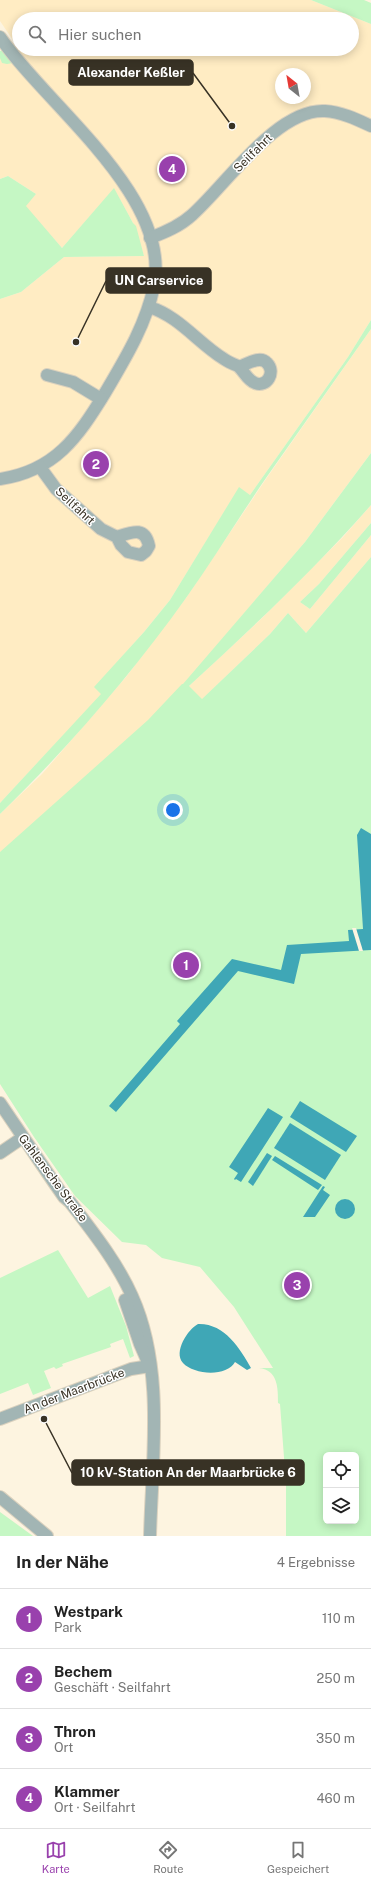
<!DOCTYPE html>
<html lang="de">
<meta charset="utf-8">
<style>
:root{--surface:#fff;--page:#f6f6f6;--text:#222;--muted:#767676;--line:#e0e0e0;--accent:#9941ad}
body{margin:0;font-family:"Public Sans",sans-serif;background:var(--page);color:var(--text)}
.controls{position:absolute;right:12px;bottom:12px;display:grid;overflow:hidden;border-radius:6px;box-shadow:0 2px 10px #0003}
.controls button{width:36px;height:36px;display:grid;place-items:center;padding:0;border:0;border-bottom:1px solid var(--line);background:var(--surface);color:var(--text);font:20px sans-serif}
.compass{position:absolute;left:275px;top:68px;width:36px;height:36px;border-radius:50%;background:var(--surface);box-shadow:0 2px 10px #0003;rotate:329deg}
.you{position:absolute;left:173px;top:810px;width:14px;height:14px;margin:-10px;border:3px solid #fff;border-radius:50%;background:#1a73e8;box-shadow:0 0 0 6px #1a73e833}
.badge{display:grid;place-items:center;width:26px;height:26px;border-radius:50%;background:var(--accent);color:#fff;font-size:13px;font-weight:700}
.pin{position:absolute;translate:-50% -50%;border:2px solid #fff;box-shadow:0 1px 4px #0006}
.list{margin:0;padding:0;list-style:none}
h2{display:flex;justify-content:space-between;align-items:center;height:52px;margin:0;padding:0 16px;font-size:17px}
h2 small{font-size:13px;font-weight:400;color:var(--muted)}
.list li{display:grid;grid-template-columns:26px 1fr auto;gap:12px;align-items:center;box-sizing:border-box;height:60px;padding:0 16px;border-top:1px solid var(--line)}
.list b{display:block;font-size:15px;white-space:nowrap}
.list p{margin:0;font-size:13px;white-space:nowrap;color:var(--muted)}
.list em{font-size:13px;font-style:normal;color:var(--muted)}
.icon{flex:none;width:22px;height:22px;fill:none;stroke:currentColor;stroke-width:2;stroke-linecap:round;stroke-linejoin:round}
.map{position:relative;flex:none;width:371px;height:1536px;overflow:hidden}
.search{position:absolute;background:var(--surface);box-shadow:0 2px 10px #0003;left:12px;right:12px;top:12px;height:44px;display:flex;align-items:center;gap:10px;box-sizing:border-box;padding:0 14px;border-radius:22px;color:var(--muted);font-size:15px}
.sheet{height:292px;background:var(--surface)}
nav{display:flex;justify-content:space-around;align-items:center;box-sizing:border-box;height:56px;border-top:1px solid var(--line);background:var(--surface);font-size:11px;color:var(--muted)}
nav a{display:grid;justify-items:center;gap:2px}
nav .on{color:var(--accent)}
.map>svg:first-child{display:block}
.built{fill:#ffecc3;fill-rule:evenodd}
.green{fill:#c5f7c4;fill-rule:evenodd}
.water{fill:#3fa7b6}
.pier{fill:#fdf4e0}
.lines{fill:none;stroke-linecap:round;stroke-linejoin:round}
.minor-casing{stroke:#dad1be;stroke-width:14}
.minor{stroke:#a2b5b4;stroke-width:12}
.labels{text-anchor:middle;stroke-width:3;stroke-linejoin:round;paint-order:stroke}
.street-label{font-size:12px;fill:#383225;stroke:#fff}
.leader{fill:none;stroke:#383225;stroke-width:1.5}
.callout-dot{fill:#383225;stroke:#fff;stroke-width:1.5}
.callout{fill:#383225;stroke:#383225;stroke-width:1.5}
.callout-label{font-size:13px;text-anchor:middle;font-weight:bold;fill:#fff}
</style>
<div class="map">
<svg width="371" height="1536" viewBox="0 0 371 1536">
<rect width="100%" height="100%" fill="#fdf4e0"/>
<g class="built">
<path d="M0,0H311L371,24V320L348,357L250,495L239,488L170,600L144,632L95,687L102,694L0,803V299L21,292L64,257L144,256L133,223L114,189L62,248L25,206L36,194L8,176L0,179V56L17,46L0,21ZM19,19H352V49H19ZM281,74H305V98H281Z"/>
<polygon points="371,329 371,453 305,542 184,684 189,686 261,619 343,537 371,505 371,523 319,584 300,602 310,609 371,535 371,557 306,633 288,613 270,634 192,709 0,872 0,814 42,774 126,677 186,598 266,479"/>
</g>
<g class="green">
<polygon points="311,0 364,0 371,3 371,24"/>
<polygon points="2,50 13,63 7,64 2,63 0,58 0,51"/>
<polygon points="8,176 36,194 26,206 62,248 114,188 133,223 136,226 144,256 64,257 21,292 0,299 0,179"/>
<path d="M371,320V329C336,379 301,428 266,478C239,517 214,559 186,598C131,675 68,748 0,814V803L101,694L94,687L144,632L170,600L239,487L250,495L348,357Z"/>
<path d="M371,453V505C315,569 252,628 189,686L202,699L270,634L288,613L306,633L371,557V1536H286V1484L280,1404L278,1403C278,1388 278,1370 259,1368H273L234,1307L200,1267L162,1258L146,1245L122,1242L75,1196L34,1137L0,1084V852L148,720L182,684H183L305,542ZM326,1455H356V1521H326Z"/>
<polygon points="371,523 371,535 310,609 300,602 319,584"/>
<polygon points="58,1250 88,1298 110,1286 126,1326 134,1356 130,1358 123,1339 110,1344 111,1347 62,1364 63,1366 56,1369 54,1367 44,1371 51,1388 33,1395 28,1383 0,1394 0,1278"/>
<polygon points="0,1512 33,1536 0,1536"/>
</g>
<g class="water">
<polygon points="361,828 371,834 371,950 301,954 294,984 238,971 116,1112 109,1106 180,1024 177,1021 232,959 281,970 287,945 349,941 348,930 363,929 357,835"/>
<polygon points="300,1101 357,1136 346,1152 290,1117"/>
<polygon points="268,1108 283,1117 241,1182 236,1179 235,1180 234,1179 238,1173 229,1167"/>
<polygon points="290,1123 341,1155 325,1180 274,1148"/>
<polygon points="267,1153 272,1156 253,1186 248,1182"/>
<polygon points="275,1156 322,1185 318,1190 272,1160"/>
<polygon points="323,1186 325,1187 323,1190 330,1195 315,1217 303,1217"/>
<circle cx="345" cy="1209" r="10"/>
<path d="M198,1324C224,1323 240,1348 251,1368L247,1370L235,1362C227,1377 194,1375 183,1363C173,1352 188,1329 198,1324Z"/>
</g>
<polygon class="pier" points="352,928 356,928 363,951 359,951"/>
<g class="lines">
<g class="minor-casing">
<g id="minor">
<path d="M0,37C45,104 172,196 154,286C146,325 125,359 105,393C78,437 55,471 0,479"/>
<path d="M150,238C166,232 180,226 192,215C226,185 277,108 325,111C341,112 356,119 371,126"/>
<path d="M149,307C179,316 198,343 224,359C228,362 233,364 238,366C244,371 247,380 255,383C267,388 276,372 267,363C260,355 247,364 239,367"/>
<polyline points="47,375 73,382 101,399"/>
<path d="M40,467L56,489L101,529L117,537L121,545L128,552L141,555L146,551L149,546C145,526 132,532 117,537"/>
<path d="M0,1103L55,1184L64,1197L70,1202C92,1231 117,1262 132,1296C165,1369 152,1458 150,1536"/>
<polyline points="0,1153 22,1138"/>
<polyline points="125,1300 140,1344 147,1360"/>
<polyline points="0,1419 131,1369 150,1366"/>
<polyline points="0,1497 47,1536"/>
</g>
</g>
<use href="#minor" class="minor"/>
</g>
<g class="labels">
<g class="street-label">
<text transform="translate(253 153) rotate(-45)" y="4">Seilfahrt</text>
<text transform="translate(75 506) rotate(43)" y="4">Seilfahrt</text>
<text transform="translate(53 1178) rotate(53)" y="4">Gahlensche Straße</text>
<text transform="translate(74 1391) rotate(-21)" y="4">An der Maarbrücke</text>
</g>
</g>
<path class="leader" d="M232 126L193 73M76 342L106 281M44 1419L72 1473"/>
<g class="callout-dot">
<circle cx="232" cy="126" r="4"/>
<circle cx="76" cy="342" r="4"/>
<circle cx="44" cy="1419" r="4"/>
</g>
<g class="callout">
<rect x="69" y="60" width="124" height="25" rx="4"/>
<rect x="106" y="268" width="105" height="25" rx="4"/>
<rect x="72" y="1460" width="232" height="25" rx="4"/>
</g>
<g class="callout-label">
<text x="131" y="77">Alexander Keßler</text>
<text x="159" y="285">UN Carservice</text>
<text x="188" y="1477">10 kV-Station An der Maarbrücke 6</text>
</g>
</svg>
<div class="controls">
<button><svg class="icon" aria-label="locate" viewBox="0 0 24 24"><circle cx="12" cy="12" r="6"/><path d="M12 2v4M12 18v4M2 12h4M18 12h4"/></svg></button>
<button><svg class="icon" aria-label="layers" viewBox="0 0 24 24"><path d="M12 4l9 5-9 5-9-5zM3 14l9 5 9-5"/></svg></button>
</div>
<svg class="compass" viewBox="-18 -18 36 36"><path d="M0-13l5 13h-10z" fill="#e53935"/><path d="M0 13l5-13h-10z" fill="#767676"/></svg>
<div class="you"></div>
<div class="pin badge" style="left:186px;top:965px">1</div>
<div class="pin badge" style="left:96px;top:464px">2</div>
<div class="pin badge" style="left:297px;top:1285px">3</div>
<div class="pin badge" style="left:172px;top:169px">4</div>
<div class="search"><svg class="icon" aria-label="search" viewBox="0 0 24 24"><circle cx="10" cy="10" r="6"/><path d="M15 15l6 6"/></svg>Hier suchen</div>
</div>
<section class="sheet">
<h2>In der Nähe<small>4 Ergebnisse</small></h2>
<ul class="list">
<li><span class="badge">1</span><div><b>Westpark</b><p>Park</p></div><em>110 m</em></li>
<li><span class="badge">2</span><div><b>Bechem</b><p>Geschäft · Seilfahrt</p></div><em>250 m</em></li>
<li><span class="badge">3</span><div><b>Thron</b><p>Ort</p></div><em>350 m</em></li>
<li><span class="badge">4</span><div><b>Klammer</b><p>Ort · Seilfahrt</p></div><em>460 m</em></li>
</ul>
</section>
<nav>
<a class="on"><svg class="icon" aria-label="map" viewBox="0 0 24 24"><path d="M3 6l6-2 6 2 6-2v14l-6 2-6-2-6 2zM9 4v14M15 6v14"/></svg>Karte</a>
<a><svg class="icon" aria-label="directions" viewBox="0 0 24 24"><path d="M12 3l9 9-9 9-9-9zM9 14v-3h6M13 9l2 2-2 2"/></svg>Route</a>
<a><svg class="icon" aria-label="saved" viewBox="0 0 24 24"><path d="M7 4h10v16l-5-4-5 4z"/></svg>Gespeichert</a>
</nav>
